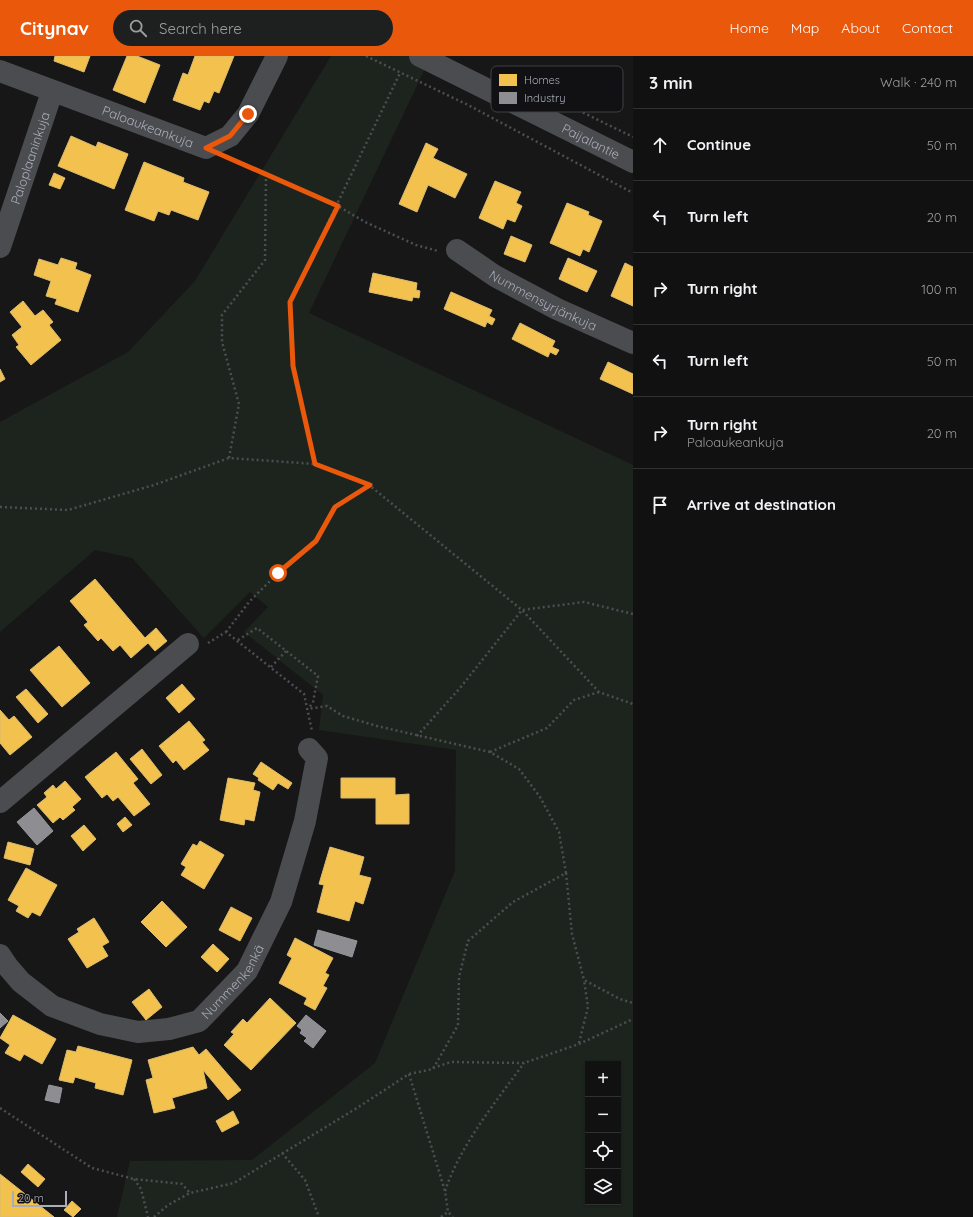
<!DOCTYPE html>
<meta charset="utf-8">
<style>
:root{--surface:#111;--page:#1e1f1f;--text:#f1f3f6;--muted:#9c9d9f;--line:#303131;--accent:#ea580c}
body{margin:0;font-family:Quicksand,sans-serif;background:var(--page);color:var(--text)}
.controls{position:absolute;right:12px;bottom:12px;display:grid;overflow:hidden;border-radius:0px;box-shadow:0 1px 3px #0004}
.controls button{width:36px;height:36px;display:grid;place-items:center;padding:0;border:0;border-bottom:1px solid var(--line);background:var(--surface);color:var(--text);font:20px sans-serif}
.scale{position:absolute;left:12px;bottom:10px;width:55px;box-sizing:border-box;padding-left:4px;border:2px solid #a8adb8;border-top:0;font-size:11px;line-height:14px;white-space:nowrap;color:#a8adb8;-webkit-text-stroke:3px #111113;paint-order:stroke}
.stop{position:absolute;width:12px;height:12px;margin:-9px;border:3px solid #ea580c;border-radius:50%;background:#fff}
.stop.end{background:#ea580c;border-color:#fff;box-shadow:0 1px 4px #0008}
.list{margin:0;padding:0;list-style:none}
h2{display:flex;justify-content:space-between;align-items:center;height:52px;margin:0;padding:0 16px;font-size:17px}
h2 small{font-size:13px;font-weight:400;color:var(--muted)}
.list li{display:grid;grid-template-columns:26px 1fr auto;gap:12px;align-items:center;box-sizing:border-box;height:72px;padding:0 16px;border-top:1px solid var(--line)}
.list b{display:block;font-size:15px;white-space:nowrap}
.list p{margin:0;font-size:13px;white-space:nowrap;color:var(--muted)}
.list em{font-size:13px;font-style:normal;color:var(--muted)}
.icon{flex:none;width:22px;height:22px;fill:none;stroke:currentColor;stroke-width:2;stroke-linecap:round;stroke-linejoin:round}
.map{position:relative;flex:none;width:633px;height:1161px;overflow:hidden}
header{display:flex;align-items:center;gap:24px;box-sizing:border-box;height:56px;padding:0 20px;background:var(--accent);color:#fff}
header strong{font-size:19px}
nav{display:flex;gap:22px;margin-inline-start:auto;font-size:14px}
.search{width:280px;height:36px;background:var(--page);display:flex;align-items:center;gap:10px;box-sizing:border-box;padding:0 14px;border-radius:22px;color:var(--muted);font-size:15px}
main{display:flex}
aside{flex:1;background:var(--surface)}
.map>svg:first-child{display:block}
.green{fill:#1d241e;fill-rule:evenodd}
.homes{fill:#f2c14e;stroke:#dcbb6e}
.industry{fill:#8d8d92;stroke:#95979d}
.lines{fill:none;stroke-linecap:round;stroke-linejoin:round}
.path{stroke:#4d4e52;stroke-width:2.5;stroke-dasharray:2 3;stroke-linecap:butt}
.minor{stroke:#4b4c50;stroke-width:22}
.route{stroke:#ea580c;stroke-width:5}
.labels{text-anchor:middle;stroke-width:4;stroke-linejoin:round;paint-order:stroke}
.street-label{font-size:13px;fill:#a8adb8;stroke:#111113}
.key{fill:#111113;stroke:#3e4045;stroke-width:1}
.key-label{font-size:11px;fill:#a8adb8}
</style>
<header>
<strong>Citynav</strong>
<div class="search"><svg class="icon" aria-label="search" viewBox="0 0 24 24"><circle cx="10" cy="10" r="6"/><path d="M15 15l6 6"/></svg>Search here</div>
<nav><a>Home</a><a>Map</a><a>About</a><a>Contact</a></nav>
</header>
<main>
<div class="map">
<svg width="633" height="1161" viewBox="0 0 633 1161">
<rect width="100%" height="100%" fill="#171717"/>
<path class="green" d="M331,0H431L309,257L633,409V1161H117L130,1105L252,1104L375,1007L455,815L456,694L319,674L323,639L244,576L268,551L250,536L204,582L132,502L95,494L0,576V366L128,296L195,225ZM588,1008H618V1146H588Z"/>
<g class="homes">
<polygon points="55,0 90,0 84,16 54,5"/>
<polygon points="127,0 137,0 160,9 145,47 113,34"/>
<polygon points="195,0 234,0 219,37 214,35 209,47 204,45 200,54 173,44 183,17 188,19"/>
<polygon points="71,80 96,91 98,86 128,98 114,133 58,110"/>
<polygon points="426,87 438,93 433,102 467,118 455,142 428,129 417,156 399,148"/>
<polygon points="144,106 184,122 183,126 209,136 198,164 171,154 169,159 158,155 154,165 125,154"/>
<polygon points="54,117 65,122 60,133 49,129"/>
<polygon points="495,125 521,136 516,147 522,150 515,166 507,163 503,173 479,162"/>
<polygon points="567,147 589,156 588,159 602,165 589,196 583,193 580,200 550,187"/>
<polygon points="511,180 532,189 525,206 504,198"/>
<polygon points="61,202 77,207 75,213 91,219 78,256 55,248 57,243 46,240 51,225 34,219 39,203 58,209"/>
<polygon points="568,202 597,215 587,236 559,223"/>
<polygon points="625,207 633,211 633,250 611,240"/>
<polygon points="373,217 417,227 416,234 420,235 419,242 413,241 412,245 369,236"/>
<polygon points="451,236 492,254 489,260 495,263 492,269 487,266 485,271 444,253"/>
<polygon points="23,245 35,260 43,254 53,266 49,269 61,284 31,309 16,291 19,289 12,279 22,271 10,256"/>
<polygon points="520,267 555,285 552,291 559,294 556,299 550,296 548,301 512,283"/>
<polygon points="608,306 633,318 633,338 600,323"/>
<polygon points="0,313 5,323 0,326"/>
<polygon points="95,523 145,582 156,572 167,585 155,595 148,587 131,602 120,589 113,595 101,582 98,585 84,569 88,566 70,545"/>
<polygon points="59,590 90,627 62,651 30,614"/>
<polygon points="182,628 195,643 179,657 166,642"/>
<polygon points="26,633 48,658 38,667 16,641"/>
<polygon points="0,654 9,664 14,660 32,681 10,699 0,687"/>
<polygon points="189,665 205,684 202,686 209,694 184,714 176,704 173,707 159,690"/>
<polygon points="142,693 162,719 151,728 130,703"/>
<polygon points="116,696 138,723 133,727 150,748 134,760 118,741 113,745 107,738 102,742 85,721"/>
<polygon points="261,706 292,727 288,733 278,727 273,734 258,724 259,722 253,718"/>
<polygon points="228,722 255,727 253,734 260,736 254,765 245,763 244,769 220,764"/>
<polygon points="341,722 395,722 395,739 409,738 409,768 376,768 376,742 341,742"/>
<polygon points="65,725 81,743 72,751 75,754 63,764 60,761 53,767 37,749 47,741 44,737 53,729 56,733"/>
<polygon points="125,761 132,769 123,776 117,768"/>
<polygon points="84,769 96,783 83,795 71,780"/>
<polygon points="200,785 224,799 204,833 181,819 186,811 181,808 193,788 197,790"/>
<polygon points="8,786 34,793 30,809 4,802"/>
<polygon points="330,791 364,801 359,819 371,822 363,848 355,845 349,865 317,856 324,829 319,828"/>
<polygon points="26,812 57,829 40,860 32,856 28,862 16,855 19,850 8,844"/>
<polygon points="162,845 187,871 166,891 141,866"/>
<polygon points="231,851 252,862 240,885 219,874"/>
<polygon points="94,862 109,886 102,890 108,900 87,912 68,883 79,876 77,873"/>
<polygon points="295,882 333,902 325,917 329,919 323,930 327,932 315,954 304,948 307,942 279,927 292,902 287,899"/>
<polygon points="213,888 229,903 217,916 201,901"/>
<polygon points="149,933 162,951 146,964 132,946"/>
<polygon points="270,942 296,967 251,1014 224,989 234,978 231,976 243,963 247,967"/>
<polygon points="13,959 56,983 42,1008 24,998 20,1005 5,997 10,989 0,982"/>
<polygon points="78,990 132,1004 123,1039 95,1032 96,1027 75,1021 73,1027 59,1024 67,994 76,996"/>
<polygon points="193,991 199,999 206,993 241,1034 228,1044 203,1014 207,1032 172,1042 175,1052 154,1057 146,1024 153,1022 148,1004"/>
<polygon points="233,1055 239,1067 222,1076 216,1065"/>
<polygon points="28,1108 45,1123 38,1131 21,1116"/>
<polygon points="0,1118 54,1161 0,1161"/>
<polygon points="72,1145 81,1153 73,1161 64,1154"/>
</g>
<g class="industry">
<polygon points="34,752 53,775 37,789 17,766"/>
<polygon points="318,874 357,885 352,901 314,889"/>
<polygon points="0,957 8,965 0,972"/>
<polygon points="306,959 326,975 313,992 304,985 307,982 300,977 302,974 297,970"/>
<polygon points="49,1029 62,1032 59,1047 45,1044"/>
</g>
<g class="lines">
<g class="path">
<polyline points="366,0 468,49 633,137"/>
<polyline points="547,39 633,81"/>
<polyline points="230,102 338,150 365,166 416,189 438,195"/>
<polyline points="229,402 239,348 222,286 222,259 265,204 266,117"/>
<polyline points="315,408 293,309 290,246 400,17"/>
<polyline points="0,451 68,454 154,429 229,402 315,408 369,429 522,554 599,636 633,648"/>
<polyline points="226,576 249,546 278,517 316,485 335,451 369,429"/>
<polyline points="238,584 257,572 318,620 313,646 309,652"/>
<polyline points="208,587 226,576 304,638 312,675"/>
<polyline points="271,611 286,595"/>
<polyline points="417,680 460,632 522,554 584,546 633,558"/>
<polyline points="490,696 547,672 574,644 599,636"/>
<polyline points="566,817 572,878 584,924 620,943 633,947"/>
<polyline points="579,987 588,951 584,924"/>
<polyline points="433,1012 451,1006 524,1007 579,988 633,963"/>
<polyline points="409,1018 445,1135 448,1156"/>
<polyline points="0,1052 92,1112 134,1123 182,1128 190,1137 234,1127 357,1052 409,1018 433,1013 458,969 459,921 468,885 513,846 566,817 559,776 540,741 519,713 490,696 377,670 343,660 327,650 308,653"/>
<polyline points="282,1097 305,1124 319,1161"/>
<polyline points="134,1123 141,1133 148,1161"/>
<path d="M445,1135C461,1088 495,1047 524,1007"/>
<polyline points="154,1161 168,1149 190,1137"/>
<polyline points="441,1161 448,1156 453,1161"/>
</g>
<g class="minor">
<path id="s1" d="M420,0L633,106"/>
<path id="s2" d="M0,15L206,92L230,80L248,58L277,0"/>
<path id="s3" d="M0,191L52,36"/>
<path id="s4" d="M457,194L495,220L557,253L633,287"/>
<polyline points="0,746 188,588"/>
<path id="s5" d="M0,899L8,911L21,926L52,950L100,968L138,976L169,973L199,965L247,915L281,846L305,765L317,702L309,693"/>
</g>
</g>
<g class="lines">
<polyline class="route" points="248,58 230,80 206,92 338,150 290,246 293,310 315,408 370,429 335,451 316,485 278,517"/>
</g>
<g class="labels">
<g class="street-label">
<text dy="5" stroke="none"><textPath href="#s2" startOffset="158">Paloaukeankuja</textPath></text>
<text dy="5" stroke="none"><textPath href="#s1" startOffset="191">Paijalantie</textPath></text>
<text dy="5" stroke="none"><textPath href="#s3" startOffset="94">Paloplaaninkuja</textPath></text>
<text dy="5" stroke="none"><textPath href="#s4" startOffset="100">Nummensyrjänkuja</textPath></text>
<text dy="5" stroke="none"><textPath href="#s5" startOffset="278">Nummenkenkä</textPath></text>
</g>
</g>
<rect x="491" y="10" width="132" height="46" rx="6" class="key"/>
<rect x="499" y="18" width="18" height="12" fill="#f2c14e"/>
<rect x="499" y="36" width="18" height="12" fill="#8d8d92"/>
<g class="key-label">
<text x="524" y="28">Homes</text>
<text x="524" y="46">Industry</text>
</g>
</svg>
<div class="controls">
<button>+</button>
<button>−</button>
<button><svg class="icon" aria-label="locate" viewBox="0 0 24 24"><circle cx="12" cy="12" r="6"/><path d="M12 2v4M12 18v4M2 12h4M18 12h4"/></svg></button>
<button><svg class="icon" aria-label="layers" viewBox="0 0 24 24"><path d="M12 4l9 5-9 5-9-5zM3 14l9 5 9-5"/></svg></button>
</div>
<div class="scale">20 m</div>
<div class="stop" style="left:278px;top:517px"></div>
<div class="stop end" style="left:248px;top:58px"></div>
</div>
<aside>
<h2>3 min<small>Walk · 240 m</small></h2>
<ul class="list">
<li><svg class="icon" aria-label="ahead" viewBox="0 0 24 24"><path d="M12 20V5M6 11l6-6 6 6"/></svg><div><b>Continue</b></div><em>50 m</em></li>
<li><svg class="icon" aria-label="left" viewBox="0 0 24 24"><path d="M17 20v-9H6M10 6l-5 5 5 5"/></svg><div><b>Turn left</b></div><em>20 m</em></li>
<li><svg class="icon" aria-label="right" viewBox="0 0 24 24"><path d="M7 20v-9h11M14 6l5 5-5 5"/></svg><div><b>Turn right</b></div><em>100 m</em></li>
<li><svg class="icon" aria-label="left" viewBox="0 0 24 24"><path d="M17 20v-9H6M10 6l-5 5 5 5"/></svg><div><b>Turn left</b></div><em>50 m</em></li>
<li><svg class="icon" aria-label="right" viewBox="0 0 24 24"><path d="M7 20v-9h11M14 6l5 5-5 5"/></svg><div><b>Turn right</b><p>Paloaukeankuja</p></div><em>20 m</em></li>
<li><svg class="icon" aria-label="arrive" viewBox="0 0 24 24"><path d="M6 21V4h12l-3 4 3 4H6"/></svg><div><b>Arrive at destination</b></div></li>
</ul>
</aside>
</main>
